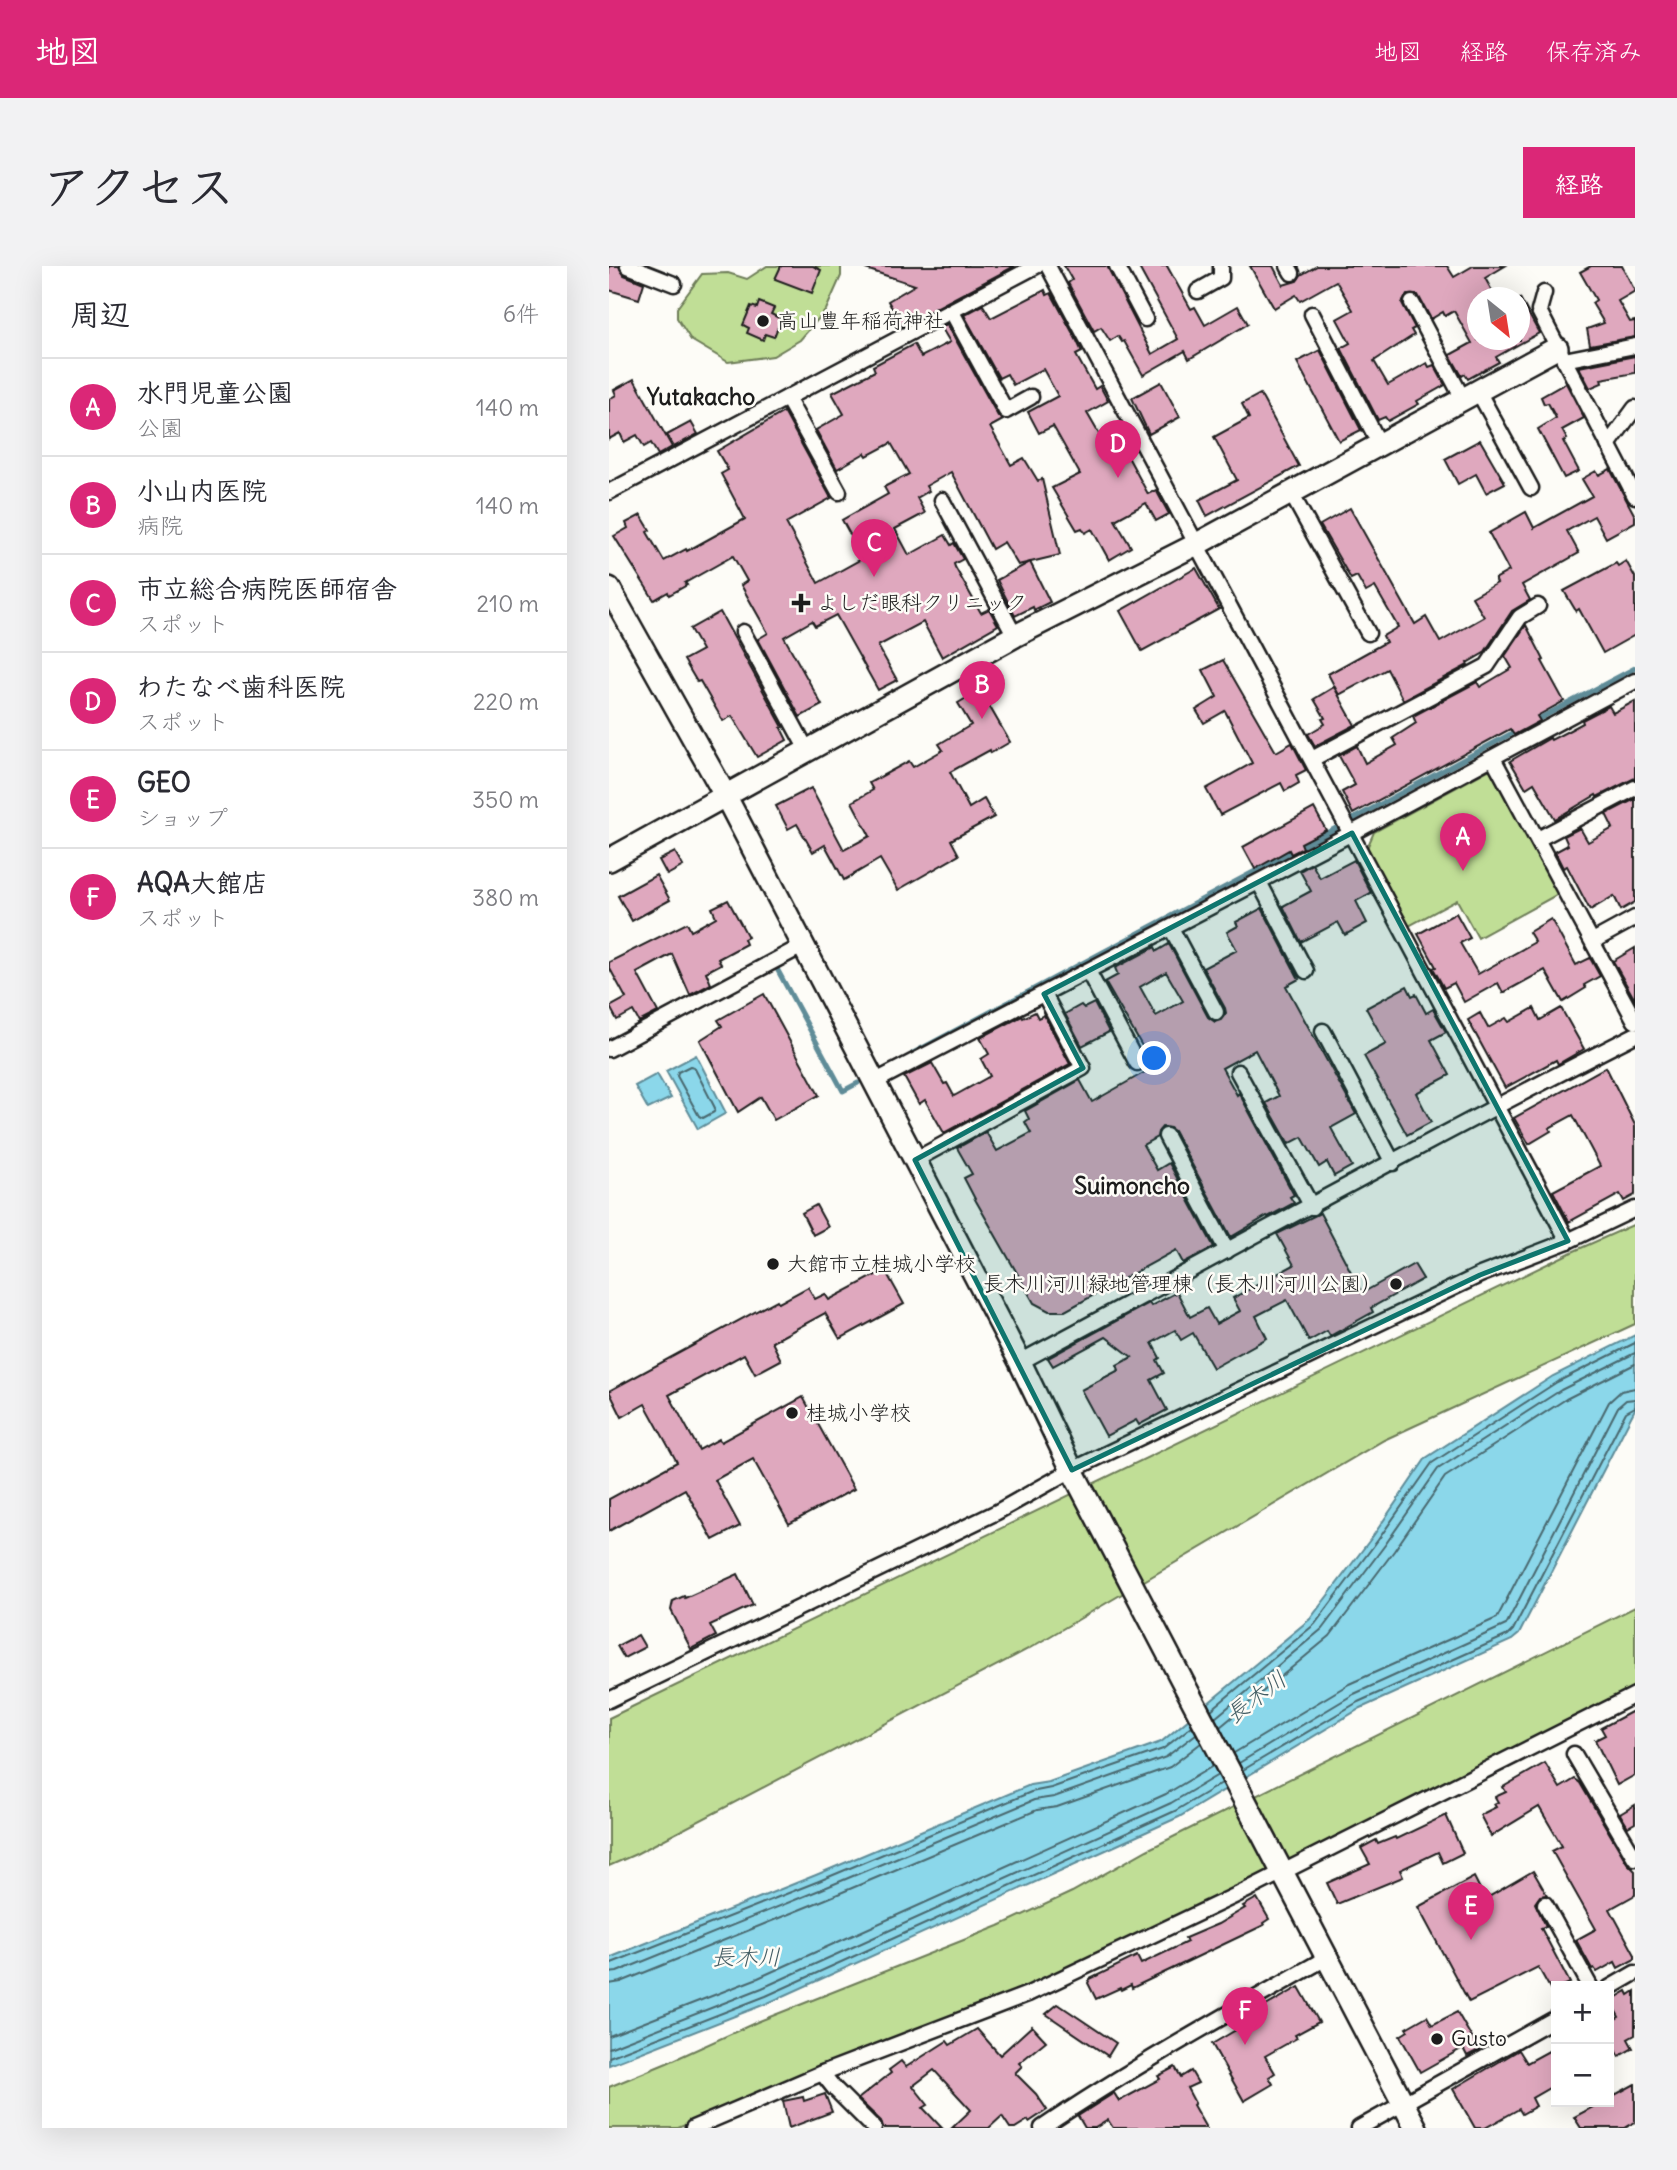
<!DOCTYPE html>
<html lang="ja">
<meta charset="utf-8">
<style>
:root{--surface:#fff;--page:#f2f2f3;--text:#2b2b33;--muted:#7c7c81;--line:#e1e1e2;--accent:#db2777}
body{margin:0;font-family:Delius,"Klee One",sans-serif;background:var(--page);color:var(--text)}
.controls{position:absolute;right:21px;bottom:21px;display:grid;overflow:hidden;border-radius:0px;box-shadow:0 7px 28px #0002}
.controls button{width:63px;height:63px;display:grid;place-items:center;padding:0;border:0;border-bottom:2px solid var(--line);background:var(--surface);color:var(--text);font:35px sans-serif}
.compass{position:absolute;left:858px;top:21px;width:63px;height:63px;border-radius:50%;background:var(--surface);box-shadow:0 7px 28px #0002;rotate:150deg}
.you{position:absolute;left:546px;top:793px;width:24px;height:24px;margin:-18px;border:5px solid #fff;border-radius:50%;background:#1a73e8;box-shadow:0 0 0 10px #1a73e833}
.badge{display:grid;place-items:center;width:46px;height:46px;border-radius:50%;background:var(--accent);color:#fff;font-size:23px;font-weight:700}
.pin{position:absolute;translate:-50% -58px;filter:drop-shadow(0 2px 4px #0008)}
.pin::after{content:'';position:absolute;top:37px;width:24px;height:21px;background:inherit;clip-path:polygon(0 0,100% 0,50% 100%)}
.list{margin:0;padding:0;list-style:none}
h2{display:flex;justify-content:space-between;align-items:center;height:91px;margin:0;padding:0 28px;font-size:30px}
h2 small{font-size:23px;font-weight:400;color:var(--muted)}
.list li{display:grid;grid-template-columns:46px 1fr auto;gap:21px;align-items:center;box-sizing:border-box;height:98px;padding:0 28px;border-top:2px solid var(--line)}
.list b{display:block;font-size:26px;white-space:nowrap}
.list p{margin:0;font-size:23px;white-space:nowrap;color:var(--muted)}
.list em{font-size:23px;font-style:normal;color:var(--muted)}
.map{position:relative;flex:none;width:1026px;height:1862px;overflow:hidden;border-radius:0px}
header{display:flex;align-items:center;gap:42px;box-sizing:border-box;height:98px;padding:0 35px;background:var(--accent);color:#fff}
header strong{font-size:33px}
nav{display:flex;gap:38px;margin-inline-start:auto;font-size:24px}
.intro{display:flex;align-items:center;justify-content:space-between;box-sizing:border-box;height:168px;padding:0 42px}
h1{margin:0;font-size:49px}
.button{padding:18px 32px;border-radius:0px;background:var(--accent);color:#fff;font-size:24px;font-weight:700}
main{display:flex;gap:42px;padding:0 42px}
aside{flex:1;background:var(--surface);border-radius:0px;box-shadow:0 7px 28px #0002}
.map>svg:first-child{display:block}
.green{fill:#c0de96;stroke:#6e7d59;stroke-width:2}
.water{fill:#8bd7ea;stroke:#5f8c98;stroke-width:2}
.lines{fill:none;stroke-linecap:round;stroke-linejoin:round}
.shore{stroke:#48676e;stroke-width:2}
.stream{stroke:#5f8c98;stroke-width:5}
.building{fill:#dfa8be;stroke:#1c1c1c;stroke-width:2;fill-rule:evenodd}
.street-casing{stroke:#1c1c1c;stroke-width:19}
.secondary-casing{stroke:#1c1c1c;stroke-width:26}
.street{stroke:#fdfcf7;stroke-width:14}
.secondary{stroke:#fdfcf7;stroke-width:21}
.marked{fill:#0f766e;fill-opacity:0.2;stroke:#0f766e;stroke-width:5;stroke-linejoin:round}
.poi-dot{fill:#1c1c1c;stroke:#fdfcf7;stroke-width:2.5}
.labels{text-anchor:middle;stroke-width:5;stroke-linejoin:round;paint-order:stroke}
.poi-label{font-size:21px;fill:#1c1c1c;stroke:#fdfcf7;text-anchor:start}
.neighbourhood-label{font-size:23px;font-weight:bold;fill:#1c1c1c;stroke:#fdfcf7}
.water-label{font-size:23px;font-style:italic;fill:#435d64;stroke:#fdfcf7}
</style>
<header>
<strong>地図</strong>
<nav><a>地図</a><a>経路</a><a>保存済み</a></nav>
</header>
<div class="intro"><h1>アクセス</h1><a class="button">経路</a></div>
<main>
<aside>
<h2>周辺<small>6件</small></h2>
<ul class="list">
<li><span class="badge">A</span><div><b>水門児童公園</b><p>公園</p></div><em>140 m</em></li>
<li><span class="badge">B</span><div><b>小山内医院</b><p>病院</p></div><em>140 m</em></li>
<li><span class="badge">C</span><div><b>市立総合病院医師宿舎</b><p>スポット</p></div><em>210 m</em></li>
<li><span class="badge">D</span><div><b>わたなべ歯科医院</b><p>スポット</p></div><em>220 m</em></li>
<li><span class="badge">E</span><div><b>GEO</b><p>ショップ</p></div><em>350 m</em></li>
<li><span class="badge">F</span><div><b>AQA大館店</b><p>スポット</p></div><em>380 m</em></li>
</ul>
</aside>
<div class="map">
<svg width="1026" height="1862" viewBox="0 0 1026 1862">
<rect width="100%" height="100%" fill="#fdfcf7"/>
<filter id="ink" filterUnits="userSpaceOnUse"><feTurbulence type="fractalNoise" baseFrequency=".0143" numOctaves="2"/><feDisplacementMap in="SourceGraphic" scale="14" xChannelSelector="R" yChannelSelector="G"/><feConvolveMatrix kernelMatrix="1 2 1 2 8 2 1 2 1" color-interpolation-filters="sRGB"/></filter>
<g filter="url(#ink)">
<g class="green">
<polygon points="158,0 232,0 232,10 217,44 191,74 164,90 119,96 82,74 68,52 68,42 93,8 119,7 138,13"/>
<polygon points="881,503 949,628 869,672 848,634 800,660 758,582 765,566"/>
<polygon points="1026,958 1026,1058 775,1174 421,1382 27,1588 0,1600 0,1452 963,986"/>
<polygon points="1026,1341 1026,1425 643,1616 433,1715 159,1824 69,1862 0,1862 0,1821 58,1797 148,1756 390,1660 463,1626 538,1584"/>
</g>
<g class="water">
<polygon points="87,789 117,847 89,863 57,805"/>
<polygon points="48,808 62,832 39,843 26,820"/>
<polygon points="1026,1069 1026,1143 910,1368 903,1374 752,1442 570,1551 159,1737 0,1799 0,1692 207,1609 421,1519 440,1516 552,1476 701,1353 764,1270 817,1192 944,1110"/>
</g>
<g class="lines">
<g class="shore">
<polygon points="81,800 85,801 106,842 105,846 94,852 90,850 68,810 69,806"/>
<polyline points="602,1444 706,1358 769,1274 823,1197 948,1116 1026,1077"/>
<polyline points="606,1452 713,1363 776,1279 829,1203 952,1124 1026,1087"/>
<polyline points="611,1461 721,1370 785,1285 836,1211 957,1133 1026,1098"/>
<polyline points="625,1487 740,1418 888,1352 1000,1136 1012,1125 1026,1122"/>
<polyline points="630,1497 745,1428 897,1359 1009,1141 1017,1134 1026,1133"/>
<polyline points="634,1504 749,1436 899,1369 904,1364 1017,1146 1026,1141"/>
<polyline points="0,1698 210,1615 422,1526 442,1522 554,1483 583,1460"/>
<polyline points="0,1707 8,1706 213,1623 425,1534 445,1531 557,1491 587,1468"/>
<polyline points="0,1718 12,1716 217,1633 428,1544 448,1541 561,1501 592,1477"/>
<polyline points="0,1770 149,1712 557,1528 604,1500"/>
<polyline points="0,1782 153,1722 562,1537 609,1509"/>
<polyline points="0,1791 157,1730 566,1545 613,1517"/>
</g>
<g class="stream">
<polyline points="924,456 1026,402"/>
<polyline points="742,554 909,464"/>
<polyline points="161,703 167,701 234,825 249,817"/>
<polyline points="304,787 727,562"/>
</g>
</g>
<g class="building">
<polygon points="0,0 10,0 15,9 35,17 30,33 0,24"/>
<polygon points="172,0 204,0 212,4 203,27 166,13"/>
<polygon points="258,0 406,0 293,60 279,35 306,19 257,3"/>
<polygon points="455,0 498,0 543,88 569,73 529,0 558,0 582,43 586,41 596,59 629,40 639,58 580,93 576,85 534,109 515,75 513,76 509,70 501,75 492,61 485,65 459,17 463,14"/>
<polygon points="641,0 664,0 674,19 688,15 692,9 708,0 838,0 845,11 864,0 896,0 876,12 887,32 869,32 869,74 911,74 911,32 930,67 887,91 890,96 859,113 856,108 853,110 841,89 863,77 845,45 836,50 834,46 822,53 809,29 798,29 793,37 806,62 802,64 805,69 765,95 779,119 818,97 820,101 825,99 836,119 808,135 810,138 779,155 776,151 769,154 732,82 741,77 728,53 744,44 727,15 691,35 687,29 665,42"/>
<polygon points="982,0 1013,0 1026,25 1009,35 1021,56 1026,55 1026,71 981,79 978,63 995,57 983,37 987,34 971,6"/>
<polygon points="436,24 438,29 442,27 468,75 473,86 467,89 486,123 491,120 499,135 478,147 493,173 502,168 505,172 516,165 526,184 518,189 539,228 547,224 560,248 547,255 537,237 506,254 522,281 500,294 483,263 476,267 473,262 468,264 443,222 471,208 444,160 430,167 419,146 449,130 434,103 404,119 398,108 390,112 355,49 374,39 382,52"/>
<polygon points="150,36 165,42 162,48 172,53 165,71 156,68 154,74 138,67 140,62 134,59 142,40 148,42"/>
<polygon points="338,58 389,150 394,154 381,161 402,199 415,192 429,215 433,213 451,289 409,299 395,276 383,283 342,206 317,220 320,225 308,232 316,247 286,263 300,289 336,269 342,279 345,277 354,293 345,298 346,301 372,347 380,343 389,359 333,391 314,356 269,380 288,414 269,424 227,349 206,360 203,355 175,371 213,439 191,451 149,373 159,367 132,319 138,315 124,290 76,317 78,319 60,329 59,326 45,334 5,270 19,262 17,257 32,249 41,264 38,266 55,295 77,283 78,285 136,253 112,208 119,204 108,185 175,146 222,232 177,257 209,317 254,292 233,254 279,228 275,221 300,208 282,177 258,190 256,187 228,203 207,164 235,148 223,127 266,105 264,100 305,78 312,91 341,76 332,61"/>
<polygon points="711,84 752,164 730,175 688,96"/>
<polygon points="1026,90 1026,107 992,113 993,117 981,122 970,101"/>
<polygon points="25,113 63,181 49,189 42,177 35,181 28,169 15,176 11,167 0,173 0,133 7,129 5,124"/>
<polygon points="552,116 571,151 540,168 523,132"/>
<polygon points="957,117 975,152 953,164 958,173 954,175 970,205 955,212 929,163 947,152 939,137 935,138 932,131"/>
<polygon points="651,128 690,200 598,250 590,234 628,214 605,171 640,152 633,138"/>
<polygon points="82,156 89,168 65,181 58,169"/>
<polygon points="871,174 896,217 877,227 867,208 849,218 836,193"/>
<polygon points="1001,203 1026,250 1026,256 997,272 985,250 958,265 970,287 913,319 921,334 903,345 875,387 858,397 859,399 794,434 778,403 730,429 719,408 777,376 774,370 789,361 766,321 757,326 748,310 742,313 711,259 741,242 806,358 817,351 831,376 875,351 863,331 888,317 886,313 900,305 880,267 917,246 925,262 983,230 973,213 987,205 990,209"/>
<polygon points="1017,295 1026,311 1026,369 994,387 970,343 967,345 955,325 1007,297 1009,300"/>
<polygon points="421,296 441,336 425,344 424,341 406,350 388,314"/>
<polygon points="587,302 610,343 533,385 511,345"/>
<polygon points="111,346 174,461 172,462 178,474 148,491 123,450 114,455 91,415 88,416 75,394 93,384 81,363"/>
<polygon points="917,359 935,394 933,395 955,435 928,450 931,455 905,469 901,463 744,548 733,526 746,519 730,490 748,480 756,497 788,479 784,472 807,457 804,450 868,416 871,421 903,402 896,390"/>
<polygon points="614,394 667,486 683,477 697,504 687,509 690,517 676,525 672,517 611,549 597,523 643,497 616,445 595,457 587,444 608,431 594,404"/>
<polygon points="725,421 746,459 706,480 699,468 716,458 713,453 716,452 705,433"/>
<polygon points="371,424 401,476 382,487 381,484 341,506 360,542 375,533 385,551 342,574 350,589 289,624 271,593 235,614 216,579 204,586 188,558 179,563 167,540 202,522 235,584 261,570 243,536 264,524 260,517 300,495 304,501 334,484 330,478 362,459 349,437"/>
<polygon points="1026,435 1026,512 988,531 987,529 946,553 925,517 917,522 901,495 941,472 942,474 961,464 974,457 973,454 1000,440 1004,447"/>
<polygon points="1026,533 1026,636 1012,644 1005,630 981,644 958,600 954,602 946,586 959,579 955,570 971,562 979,576 1004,562 997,548"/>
<polygon points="705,542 717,564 692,577 694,582 682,588 680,584 646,603 634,581"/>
<polygon points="66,586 74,600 58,609 50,594"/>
<polygon points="745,594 762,627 747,635 758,657 736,669 729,656 692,676 674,640 702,625 691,605 703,598 711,612"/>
<polygon points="47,609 61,634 23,655 9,630"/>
<polygon points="119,634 139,671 135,673 137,678 109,693 112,698 97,706 102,718 81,729 63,688 28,707 49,746 30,756 24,745 8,754 1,741 17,732 0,701 0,696 78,657 82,665 107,651 103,642"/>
<path d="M653,642L690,713L677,720L747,848L722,862L743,900L725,910L718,896L710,901L693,871L680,878L657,837L670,830L646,784L613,802L628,829L630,827L685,929L681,931L685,937L659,951L658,950L622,971L565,865L561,862L553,861L549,866L548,871L534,879L548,904L560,897L605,981L574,997L567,984L456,1045H440L425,1037L367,935L355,912L363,908L348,882L377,866L388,885L422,867L416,856L420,853L416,845L471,814L483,836L545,801L496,716L509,709L506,702L546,681L548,685L560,678L599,751L606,756L612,754L617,747L616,742L594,702L628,684L618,666L629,660L627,656ZM557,706L574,735L547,750L531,721Z"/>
<polygon points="847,647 861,672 851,677 869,708 926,676 920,666 942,653 967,699 981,692 991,710 975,719 977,722 954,736 936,704 894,727 889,717 855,736 845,717 835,722 824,702 827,701 809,668"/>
<polygon points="1026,682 1026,734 1004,695"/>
<polygon points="798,720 803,730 807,728 817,747 824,743 837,766 822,774 841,809 807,827 822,856 798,869 755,790 777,778 757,742"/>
<polygon points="155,728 210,829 165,854 152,831 129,846 91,774 113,760 109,754"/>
<polygon points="485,737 500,766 473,780 456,748 472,739 475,742"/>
<polygon points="925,742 931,754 952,742 975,783 949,798 947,794 896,822 859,754 871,747 879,762 897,752 900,756"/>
<polygon points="426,746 429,752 435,749 461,798 335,867 316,834 310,838 295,811 323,797 335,818 338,817 345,830 381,810 372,793 380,788 371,772 413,750 414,752"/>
<polygon points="997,801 1026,859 1026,929 1015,935 1011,928 960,956 944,925 991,900 964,849 940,862 942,865 920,878 905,852"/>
<polygon points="207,939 219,961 204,969 193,947"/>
<polygon points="711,947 753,1027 805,998 814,1013 762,1042 764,1046 721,1070 718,1065 700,1075 678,1034 647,1050 658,1072 604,1102 584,1067 572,1074 566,1064 543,1077 551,1092 548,1094 555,1107 542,1114 558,1144 530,1159 527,1154 497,1170 472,1124 510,1104 508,1099 523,1091 497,1071 444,1100 439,1092 540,1037 542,1040 568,1026 581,1051 598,1042 607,1058 631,1045 624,1032 685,999 668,968"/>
<polygon points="276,1004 295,1038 231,1073 216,1047 163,1076 172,1094 146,1108 135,1088 60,1129 90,1184 110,1173 112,1176 194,1131 245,1223 180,1258 144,1193 106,1214 131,1260 104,1274 76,1223 0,1265 0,1233 68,1196 36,1138 13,1151 0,1125 168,1034 170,1037 199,1021 206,1033 216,1028 220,1034"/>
<polygon points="129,1308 144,1339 101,1359 107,1370 82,1383 62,1344 64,1335 75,1330 76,1332"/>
<polygon points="29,1369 36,1381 15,1392 8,1380"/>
<polygon points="1026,1444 1026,1509 1008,1519 986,1474 996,1469 992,1462"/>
<polygon points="936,1497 951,1522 966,1513 971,1517 1018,1597 1026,1605 1026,1629 1001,1643 1026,1689 1026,1693 1009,1702 1006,1696 988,1706 985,1702 983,1703 967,1674 987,1663 943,1585 953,1580 930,1541 882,1570 871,1549 887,1541 885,1538 889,1536 886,1531 897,1526 894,1521"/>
<polygon points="1026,1539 1026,1557 1019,1561 1011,1548"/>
<polygon points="837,1549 854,1587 834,1597 829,1586 791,1604 794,1611 728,1638 718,1617 761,1598 752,1582 767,1574 769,1578 786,1571 787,1573"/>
<polygon points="924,1605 938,1629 931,1630 926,1637 937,1660 932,1662 961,1717 954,1720 947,1720 947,1724 943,1726 929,1701 860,1736 809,1641 865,1611 876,1633"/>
<polygon points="648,1632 660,1653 654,1657 655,1659 523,1722 522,1719 512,1724 511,1722 487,1733 479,1717 481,1713 528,1690 532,1698 578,1676 576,1672 609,1658 636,1642 634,1640"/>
<polygon points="690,1721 710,1756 686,1769 688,1772 656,1790 666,1807 660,1811 664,1818 635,1835 603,1778 632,1761 629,1756"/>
<polygon points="1018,1725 1020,1729 1026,1725 1026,1769 1019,1773 1024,1782 1010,1790 1000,1769 1000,1757 1010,1751 1001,1735"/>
<polygon points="449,1738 507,1777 499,1790 437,1748"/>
<polygon points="848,1746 870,1784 858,1790 854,1782 811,1806 791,1770 799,1765 797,1762 818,1750 823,1759"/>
<polygon points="423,1760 437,1775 410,1797 413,1800 406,1807 427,1828 438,1844 420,1856 419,1854 406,1862 401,1862 393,1850 380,1862 343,1862 362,1844 325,1804 304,1820 319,1839 314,1842 333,1862 274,1862 272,1855 249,1833 282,1807 280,1804 292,1795 297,1801 338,1775 341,1779 368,1763 391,1789"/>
<polygon points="947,1781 947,1818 923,1832 927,1840 913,1848 910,1843 876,1862 866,1862 844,1823 910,1784 918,1797"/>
<polygon points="566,1801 572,1811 582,1805 589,1817 578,1822 586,1837 584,1839 597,1862 504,1862 499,1854 486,1862 476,1862 469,1850 505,1827 510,1835 512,1834 551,1813 549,1810"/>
<polygon points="1026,1818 1026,1856 1016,1862 972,1862 965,1851 993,1836 1000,1836 1000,1832"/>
<polygon points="216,1828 223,1846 180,1862 174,1835 194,1831 195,1835"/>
</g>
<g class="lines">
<g class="street-casing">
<g id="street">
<polyline points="19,0 65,18"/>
<polyline points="439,0 959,975"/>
<polyline points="508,0 536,53"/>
<polyline points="679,0 683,7"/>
<polyline points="589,25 612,12 612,0"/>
<polyline points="935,27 930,45 1026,230"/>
<polyline points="803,37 854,133"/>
<polyline points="343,46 397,145 422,131"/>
<polyline points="703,48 771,179"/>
<polyline points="955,94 1026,80"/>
<polyline points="869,125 922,222"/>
<polyline points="178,132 230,226"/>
<polyline points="999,179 1026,142"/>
<polyline points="0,226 427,0"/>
<polyline points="682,227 759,367"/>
<polyline points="333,234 406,370"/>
<polyline points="134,366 198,484"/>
<polyline points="884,492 1026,755"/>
<polyline points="703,493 878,400 911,351 929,340"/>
<polyline points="929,573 1026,522"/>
<polyline points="650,616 697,705"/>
<polyline points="562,662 607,746"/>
<polyline points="984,675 1026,652"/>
<polyline points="479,705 528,797"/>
<polyline points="714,765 784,897"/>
<polyline points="0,783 195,679"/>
<polyline points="629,806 703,941"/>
<polyline points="265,816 743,567 1026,415"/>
<polyline points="557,870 618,985"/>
<polyline points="306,894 474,802 435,728"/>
<path d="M411,1096C616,986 819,874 1026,769"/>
<polyline points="0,1434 388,1246 463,1204 718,1082 871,1009 959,975 1026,943"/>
<polyline points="965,1488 1026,1592"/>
<polyline points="936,1638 981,1720"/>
<polyline points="1000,1722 1026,1707"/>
<polyline points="213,1807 225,1822 265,1862"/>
<polyline points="84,1862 213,1807 419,1728 636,1625 1026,1429"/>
<path d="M433,1862C525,1800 622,1746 719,1691"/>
<polyline points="750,1862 947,1752"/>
</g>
</g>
<g class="secondary-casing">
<g id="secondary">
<polyline points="0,322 116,529 411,1096 463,1204 807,1862"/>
<polyline points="0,594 406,370 588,278 948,82"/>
</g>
</g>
<use href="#street" class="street"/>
<use href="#secondary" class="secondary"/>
</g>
</g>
<path class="marked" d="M743,567L959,975L871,1009L463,1204L306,894L474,802L435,728Z"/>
<g class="poi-dot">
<circle cx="154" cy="55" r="7"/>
<path d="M188.5 326.5h7v7h7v7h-7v7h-7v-7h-7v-7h7z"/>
<circle cx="164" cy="998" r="7"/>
<circle cx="787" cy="1018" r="7"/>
<circle cx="183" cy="1147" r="7"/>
<circle cx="828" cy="1773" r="7"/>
</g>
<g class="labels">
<g class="poi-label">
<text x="168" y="62">高山豊年稲荷神社</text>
<text x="208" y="344">よしだ眼科クリニック</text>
<text x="178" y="1005">大館市立桂城小学校</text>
<text x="773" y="1025" text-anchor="end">長木川河川緑地管理棟（長木川河川公園）</text>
<text x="197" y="1154">桂城小学校</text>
<text x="842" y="1780">Gusto</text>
</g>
<g class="neighbourhood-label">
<text x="92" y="139">Yutakacho</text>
<text x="523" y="928">Suimoncho</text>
</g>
<g class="water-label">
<text transform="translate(647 1431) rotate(-37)" y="8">長木川</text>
<text x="137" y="1699">長木川</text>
</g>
</g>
</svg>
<div class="controls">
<button>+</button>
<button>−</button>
</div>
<svg class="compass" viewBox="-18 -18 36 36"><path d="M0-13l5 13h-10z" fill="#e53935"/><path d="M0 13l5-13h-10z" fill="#7c7c81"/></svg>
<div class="you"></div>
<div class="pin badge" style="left:854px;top:605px">A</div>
<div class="pin badge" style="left:373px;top:453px">B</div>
<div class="pin badge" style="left:265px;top:311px">C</div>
<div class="pin badge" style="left:509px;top:212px">D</div>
<div class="pin badge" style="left:862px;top:1674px">E</div>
<div class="pin badge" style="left:636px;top:1779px">F</div>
</div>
</main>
